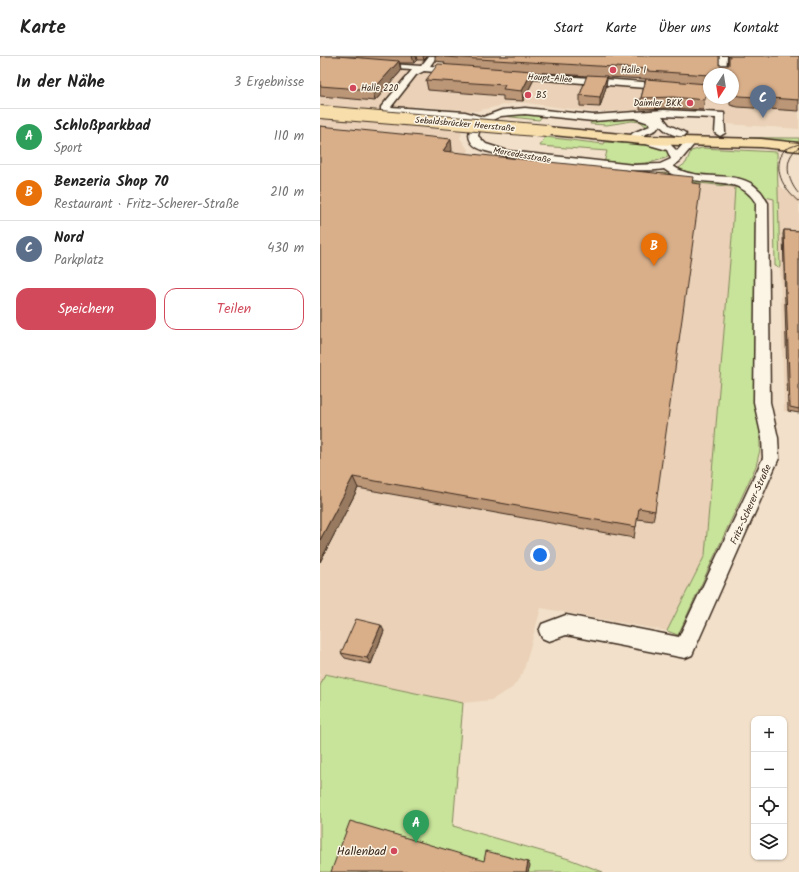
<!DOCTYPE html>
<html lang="de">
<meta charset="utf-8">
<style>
:root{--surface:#fff;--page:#f6f6f6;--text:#222;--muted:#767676;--line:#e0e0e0;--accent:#d1495b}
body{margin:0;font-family:Kalam,sans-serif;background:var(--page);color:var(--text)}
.controls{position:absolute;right:12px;bottom:12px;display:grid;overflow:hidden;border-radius:8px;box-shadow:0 1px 3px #0004}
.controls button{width:36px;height:36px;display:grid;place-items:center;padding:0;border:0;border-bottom:1px solid var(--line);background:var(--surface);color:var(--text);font:20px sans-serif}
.compass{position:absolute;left:383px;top:12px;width:36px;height:36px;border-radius:50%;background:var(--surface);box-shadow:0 1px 3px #0004;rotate:192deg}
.you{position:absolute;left:220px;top:499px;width:14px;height:14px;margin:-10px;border:3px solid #fff;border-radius:50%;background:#1a73e8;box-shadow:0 0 0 6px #1a73e833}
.badge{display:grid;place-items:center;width:26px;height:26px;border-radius:50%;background:var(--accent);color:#fff;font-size:13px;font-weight:700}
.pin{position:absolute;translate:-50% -33px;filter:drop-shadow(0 1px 2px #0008)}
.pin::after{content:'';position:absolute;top:21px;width:14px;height:12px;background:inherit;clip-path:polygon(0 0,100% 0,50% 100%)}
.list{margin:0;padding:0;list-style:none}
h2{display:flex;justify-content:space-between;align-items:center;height:52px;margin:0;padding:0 16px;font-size:17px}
h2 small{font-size:13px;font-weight:400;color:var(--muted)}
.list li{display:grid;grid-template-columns:26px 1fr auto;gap:12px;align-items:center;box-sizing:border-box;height:56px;padding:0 16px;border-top:1px solid var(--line)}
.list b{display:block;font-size:15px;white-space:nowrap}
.list p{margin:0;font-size:13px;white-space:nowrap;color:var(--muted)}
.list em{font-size:13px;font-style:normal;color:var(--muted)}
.actions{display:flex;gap:8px;padding:12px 16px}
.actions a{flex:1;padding:9px 0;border:1px solid var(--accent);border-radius:12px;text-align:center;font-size:14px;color:var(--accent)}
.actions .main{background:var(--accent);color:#fff}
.icon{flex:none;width:22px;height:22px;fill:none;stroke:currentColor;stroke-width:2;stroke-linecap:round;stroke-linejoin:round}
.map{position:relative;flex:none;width:479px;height:816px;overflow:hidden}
header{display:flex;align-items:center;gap:24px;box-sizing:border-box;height:56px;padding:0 20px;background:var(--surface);border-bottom:1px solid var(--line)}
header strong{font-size:19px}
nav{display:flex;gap:22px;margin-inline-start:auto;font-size:14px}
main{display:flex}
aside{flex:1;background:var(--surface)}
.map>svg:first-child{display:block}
.built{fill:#ead1b7;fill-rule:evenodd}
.green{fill:#c8e39a;stroke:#82865c}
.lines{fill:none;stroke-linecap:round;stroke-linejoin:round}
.street-casing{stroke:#3b2a1e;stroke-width:3}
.primary-casing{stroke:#3b2a1e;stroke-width:3}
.street{fill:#fcf5e5;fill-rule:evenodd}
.primary{fill:#f8deab;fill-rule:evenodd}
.tram{stroke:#3b2a1e;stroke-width:1}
.primary-bridge-casing{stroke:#3b2a1e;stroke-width:14;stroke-linecap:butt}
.primary-bridge{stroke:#f8deab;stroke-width:12}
.wall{fill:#bb9677;stroke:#3b2a1e}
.shaded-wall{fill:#987a61;stroke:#3b2a1e}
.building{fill:#d9af8a;stroke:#3b2a1e}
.poi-dot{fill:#d1495b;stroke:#fcf5e5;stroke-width:1.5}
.labels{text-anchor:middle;stroke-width:3;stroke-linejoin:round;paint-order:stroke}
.far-poi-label{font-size:9px;fill:#3b2a1e;stroke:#fcf5e5;text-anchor:start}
.far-street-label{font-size:9px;fill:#3b2a1e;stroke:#fcf5e5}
.street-label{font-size:10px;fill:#3b2a1e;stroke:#fcf5e5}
.near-poi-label{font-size:12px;fill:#3b2a1e;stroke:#fcf5e5;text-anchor:end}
</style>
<header>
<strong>Karte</strong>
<nav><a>Start</a><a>Karte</a><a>Über uns</a><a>Kontakt</a></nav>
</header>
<main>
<aside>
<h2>In der Nähe<small>3 Ergebnisse</small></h2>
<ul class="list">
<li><span class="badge" style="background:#2e9e5b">A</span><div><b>Schloßparkbad</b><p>Sport</p></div><em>110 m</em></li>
<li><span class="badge" style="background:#e8710a">B</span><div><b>Benzeria Shop 70</b><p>Restaurant · Fritz-Scherer-Straße</p></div><em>210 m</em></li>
<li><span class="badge" style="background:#5c6f8a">C</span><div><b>Nord</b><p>Parkplatz</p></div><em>430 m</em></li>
</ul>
<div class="actions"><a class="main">Speichern</a><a>Teilen</a></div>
</aside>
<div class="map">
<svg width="479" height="816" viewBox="0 0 479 816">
<rect width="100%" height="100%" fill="#f2e0ca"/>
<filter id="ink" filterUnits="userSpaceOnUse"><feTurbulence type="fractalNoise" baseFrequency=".025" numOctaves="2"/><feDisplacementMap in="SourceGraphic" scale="8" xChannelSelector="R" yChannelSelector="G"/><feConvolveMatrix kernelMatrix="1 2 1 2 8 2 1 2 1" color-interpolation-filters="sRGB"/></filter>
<g filter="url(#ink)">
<g class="built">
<path d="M0,0H479V73L407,68L406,56L320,54L273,56L199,46L156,55L93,50L80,68L141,75L142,77L140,82L149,95L145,102L415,131L412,181L385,499L347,575L221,552L203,617L192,632L171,644L143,647L6,618L0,630ZM389,18H413V42H389Z"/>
<polygon points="458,129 479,143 479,357 464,355"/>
</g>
<g class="green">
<polygon points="204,57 223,59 219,64 183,60"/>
<polygon points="315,62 328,65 330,70 328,72 321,66 312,65 287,69 270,68 271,66"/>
<path d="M225,81L284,88L285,86L342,90L349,97L348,101C328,110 305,108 284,107L287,95L220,90Z"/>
<polygon points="345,81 470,82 479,82 479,87"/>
<path d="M382,92L457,96L460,211L455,210L454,143L445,141C428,117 371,128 359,112L366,107L371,95Z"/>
<path d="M344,117C365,124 408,123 423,131C428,134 433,140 437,144L440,394L436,410L358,579L347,575L385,499L412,181L415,131L325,121L323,118Z"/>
<polygon points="5,618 143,647 133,770 249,803 283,816 0,816 0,630"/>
</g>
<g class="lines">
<g class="street-casing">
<g id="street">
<path d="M109,0H117L110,10L138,12L142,15L138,18L104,15L96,19L71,51L145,56L163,61L182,54L205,52L273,59L344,54L404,57L405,77L400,80L395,77L396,62L342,60L349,69L364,76L366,78L364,80C357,82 344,75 340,69L336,74L316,82L313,81L311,79L313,77L330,70L329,67L314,62L273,65L205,58L181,60L170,65L160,72L158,80L166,88L188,95L314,109L340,108L351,103L347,94L319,86L318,84L319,82L323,81L350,88L357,95L365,86L371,83L376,86L360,105L353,110C377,128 419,111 439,134C443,137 445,143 448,147L450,346L458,382L459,402L372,599L365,602L246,579L229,585L222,582L219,575L222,568L246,559L359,581L443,402L442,382L434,346L436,147C416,113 373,136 344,113C319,119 180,104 158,92C146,85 147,74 156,65L145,62L61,55V51L92,14L58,12L54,9L55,7L101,10Z"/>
<polygon points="399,0 407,0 406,18 398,18"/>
<polygon points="190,16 389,31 389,37 187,21 187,17"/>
</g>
</g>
<g class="primary-casing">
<polygon id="primary" points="227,71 322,80 441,83 479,87 479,95 441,91 322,88 223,78 221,75 223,72"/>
</g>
<use href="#street" class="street"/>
<use href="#primary" class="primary"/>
<g class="tram">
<path d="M479,88L465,93C451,112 463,133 479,146"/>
<path d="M479,91C462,102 467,125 479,138"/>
</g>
<g class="primary-bridge-casing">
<polyline id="primary-bridge" points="0,56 227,75"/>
</g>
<use href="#primary-bridge" class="primary-bridge"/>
</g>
<g class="wall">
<polygon points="0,0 108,0 104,4 97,4 94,7 80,7 81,15 55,45 0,40"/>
<polygon points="115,0 399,0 399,9 408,9 408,0 479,0 479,55 418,51 410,49 410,42 413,42 413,18 389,18 389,28 387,28 383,54 352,52 320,53 321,42 326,23 287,21 286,31 280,51 260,50 260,39 267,20 212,16 213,25 203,45 183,44 183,40 108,34 106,24 125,8 124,6 115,5"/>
<polygon points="0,70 132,94 131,96 335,455 333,465 317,463 314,482 38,432 0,506"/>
<polygon points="464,174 479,175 479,357 468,355 463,178"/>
<polygon points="64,575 51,608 25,602 21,597"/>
</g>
<g class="shaded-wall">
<polygon points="92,0 96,0 97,4 94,7"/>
<polygon points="103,0 108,0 104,4"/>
<polygon points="79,5 81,15 55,45 53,34"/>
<polygon points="212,15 213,25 203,45 202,35"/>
<polygon points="287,20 286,31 280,51 280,41"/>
<polygon points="131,83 132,94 124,106 123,95"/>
<polygon points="33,421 38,432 0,506 0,484"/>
<polygon points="61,569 64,575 51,608 47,602"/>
<polygon points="208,806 210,810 208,816 206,816"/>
</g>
<g class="building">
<polygon points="0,0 17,0 79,5 53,34 0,30"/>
<polygon points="124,0 399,0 399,9 409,9 409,0 479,0 479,44 420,40 413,39 413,18 389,17 389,19 328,15 328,13 124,1"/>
<polygon points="118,8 212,15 202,35 183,33 185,29 106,24"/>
<polygon points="267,19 287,20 280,41 260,39"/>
<polygon points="326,23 387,28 385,44 353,41 321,42"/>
<polygon points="0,70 131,83 123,95 373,121 372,127 381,128 335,455 319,452 316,471 33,421 0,484"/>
<polygon points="464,174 479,175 479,353 470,351"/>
<polygon points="36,563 61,569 47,602 21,597"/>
<polygon points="30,765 164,805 166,795 208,806 206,816 11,816"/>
</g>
</g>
<g class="poi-dot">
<circle cx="293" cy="14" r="4"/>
<circle cx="33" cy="32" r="4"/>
<circle cx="208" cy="39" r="4"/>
<circle cx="370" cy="47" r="4"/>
<circle cx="74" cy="795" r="4"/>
</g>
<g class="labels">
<g class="far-poi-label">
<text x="301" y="17">Halle 1</text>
<text x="41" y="35">Halle 220</text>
<text x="216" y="42">BS</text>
<text x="362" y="50" text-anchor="end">Daimler BKK</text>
</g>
<g class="far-street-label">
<text transform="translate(230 22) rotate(4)" y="3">Haupt-Allee</text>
<text transform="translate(145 68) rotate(5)" y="3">Sebaldsbrücker Heerstraße</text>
<text transform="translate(202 99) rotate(10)" y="3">Mercedesstraße</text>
</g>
<g class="street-label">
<text transform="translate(430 448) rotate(-66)" y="4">Fritz-Scherer-Straße</text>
</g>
<g class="near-poi-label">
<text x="66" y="799">Hallenbad</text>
</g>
</g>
</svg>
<div class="controls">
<button>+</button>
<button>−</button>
<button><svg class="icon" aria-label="locate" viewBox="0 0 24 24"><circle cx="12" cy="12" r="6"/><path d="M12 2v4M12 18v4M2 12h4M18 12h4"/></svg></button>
<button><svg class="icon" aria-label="layers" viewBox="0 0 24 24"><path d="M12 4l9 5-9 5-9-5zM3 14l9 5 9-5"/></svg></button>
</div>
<svg class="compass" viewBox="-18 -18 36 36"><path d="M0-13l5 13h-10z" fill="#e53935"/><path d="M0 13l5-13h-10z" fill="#767676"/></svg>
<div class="you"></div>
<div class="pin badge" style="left:96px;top:787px;background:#2e9e5b">A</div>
<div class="pin badge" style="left:334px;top:210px;background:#e8710a">B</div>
<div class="pin badge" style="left:443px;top:62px;background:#5c6f8a">C</div>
</div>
</main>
